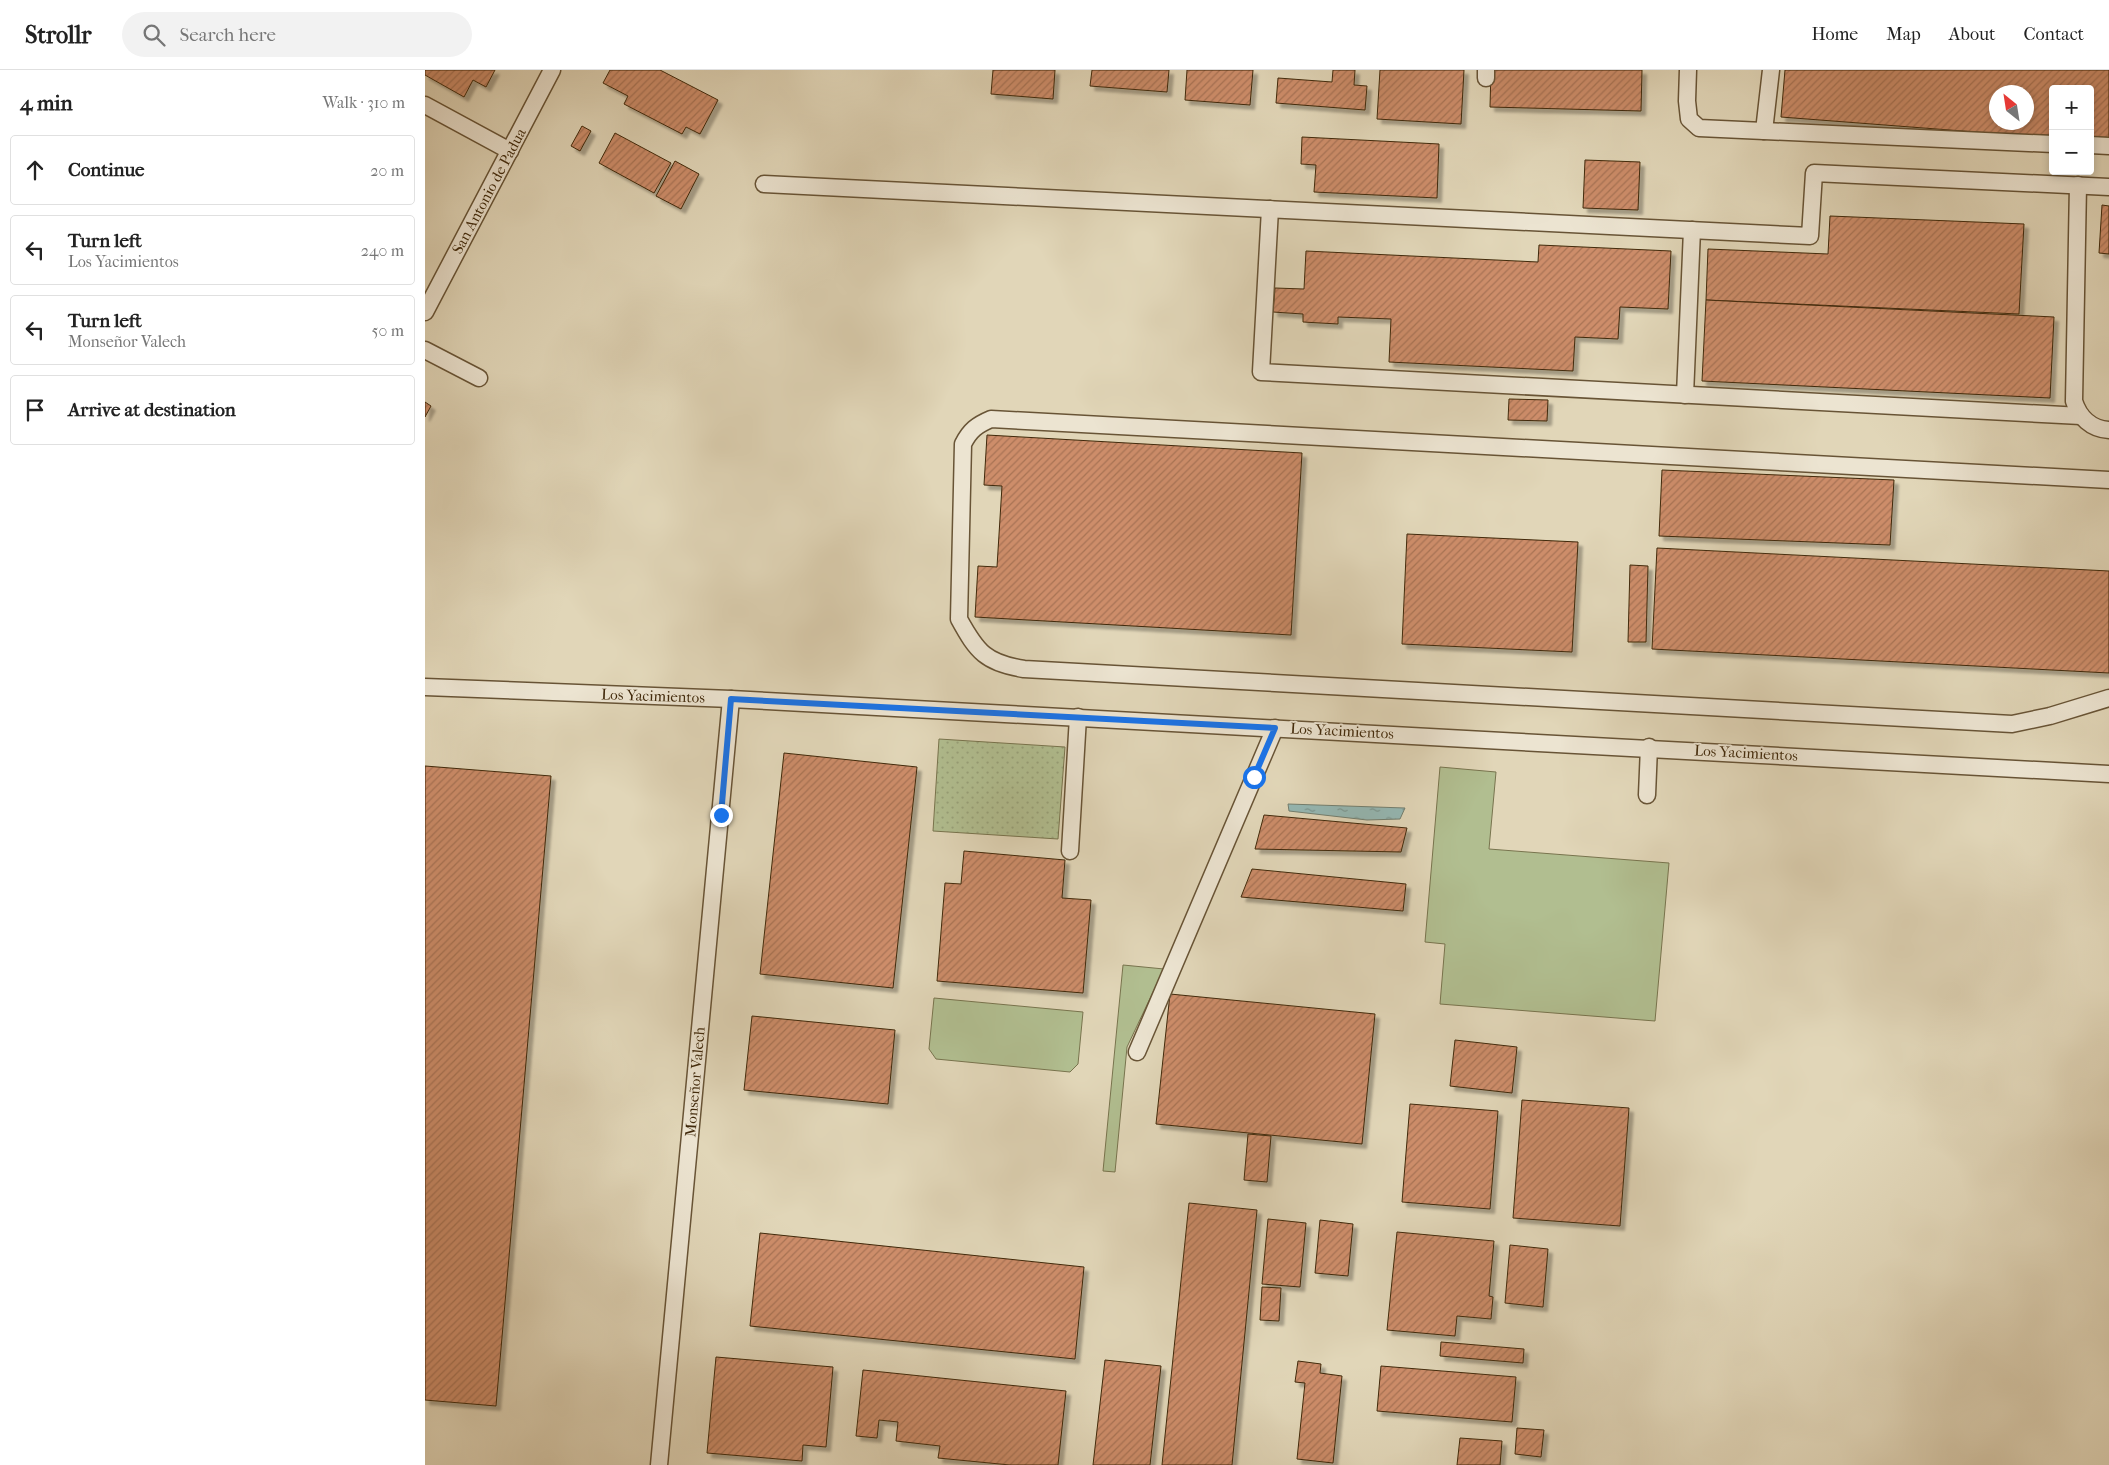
<!DOCTYPE html>
<meta charset="utf-8">
<style>
:root{--surface:#fff;--page:#f2f2f2;--text:#222;--muted:#767676;--line:#e0e0e0}
body{margin:0;font-family:"IM FELL French Canon",serif;background:var(--page);color:var(--text)}
.controls{position:absolute;right:15px;top:15px;display:grid;overflow:hidden;border-radius:5px;box-shadow:0 2px 8px #0003}
.controls button{width:45px;height:45px;display:grid;place-items:center;padding:0;border:0;border-bottom:1px solid var(--line);background:var(--surface);color:var(--text);font:25px sans-serif}
.compass{position:absolute;left:1564px;top:15px;width:45px;height:45px;border-radius:50%;background:var(--surface);box-shadow:0 2px 8px #0003;rotate:330deg}
.stop{position:absolute;width:15px;height:15px;margin:-11px;border:4px solid #1a73e8;border-radius:50%;background:#fff}
.stop.end{background:#1a73e8;border-color:#fff;box-shadow:0 1px 5px #0008}
.list{margin:0;padding:0;list-style:none}
h2{display:flex;justify-content:space-between;align-items:center;height:65px;margin:0;padding:0 20px;font-size:21px}
h2 small{font-size:16px;font-weight:400;color:var(--muted)}
.list li{display:grid;grid-template-columns:32px 1fr auto;gap:15px;align-items:center;box-sizing:border-box;height:70px;margin:0 10px 10px;padding:0 10px;border:1px solid var(--line);border-radius:5px}
.list b{display:block;font-size:19px;white-space:nowrap}
.list p{margin:0;font-size:16px;white-space:nowrap;color:var(--muted)}
.list em{font-size:16px;font-style:normal;color:var(--muted)}
.icon{flex:none;width:28px;height:28px;fill:none;stroke:currentColor;stroke-width:2;stroke-linecap:round;stroke-linejoin:round}
.map{position:relative;flex:none;width:1684px;height:1395px;overflow:hidden}
header{display:flex;align-items:center;gap:30px;box-sizing:border-box;height:70px;padding:0 25px;background:var(--surface);border-bottom:1px solid var(--line)}
header strong{font-size:24px}
nav{display:flex;gap:28px;margin-inline-start:auto;font-size:18px}
.search{width:350px;height:45px;background:var(--page);display:flex;align-items:center;gap:12px;box-sizing:border-box;padding:0 18px;border-radius:28px;color:var(--muted);font-size:19px}
main{display:flex}
aside{flex:1;background:var(--surface)}
.map>svg:first-child{display:block}
.green{fill:#b1be90;stroke:#78744e}
.garden{fill:url(#garden-dots);stroke:#78744e}
.water{fill:url(#water-ripples);stroke:#737f70}
.building{fill:url(#building-hatch);stroke:#40290b;fill-rule:evenodd;filter:url(#shadow)}
.lines{fill:none;stroke-linecap:round;stroke-linejoin:round}
.minor-casing{stroke:#685436;stroke-width:19}
.minor{stroke:#ece4d1;stroke-width:16}
.route{stroke:#1a73e8;stroke-width:6}
.labels{text-anchor:middle;stroke-width:4;stroke-linejoin:round;paint-order:stroke}
.street-label{font-size:15px;fill:#40290b;stroke:#ece4d1}
</style>
<header>
<strong>Strollr</strong>
<div class="search"><svg class="icon" aria-label="search" viewBox="0 0 24 24"><circle cx="10" cy="10" r="6"/><path d="M15 15l6 6"/></svg>Search here</div>
<nav><a>Home</a><a>Map</a><a>About</a><a>Contact</a></nav>
</header>
<main>
<aside>
<h2>4 min<small>Walk · 310 m</small></h2>
<ul class="list">
<li><svg class="icon" aria-label="ahead" viewBox="0 0 24 24"><path d="M12 20V5M6 11l6-6 6 6"/></svg><div><b>Continue</b></div><em>20 m</em></li>
<li><svg class="icon" aria-label="left" viewBox="0 0 24 24"><path d="M17 20v-9H6M10 6l-5 5 5 5"/></svg><div><b>Turn left</b><p>Los Yacimientos</p></div><em>240 m</em></li>
<li><svg class="icon" aria-label="left" viewBox="0 0 24 24"><path d="M17 20v-9H6M10 6l-5 5 5 5"/></svg><div><b>Turn left</b><p>Monseñor Valech</p></div><em>50 m</em></li>
<li><svg class="icon" aria-label="arrive" viewBox="0 0 24 24"><path d="M6 21V4h12l-3 4 3 4H6"/></svg><div><b>Arrive at destination</b></div></li>
</ul>
</aside>
<div class="map">
<svg width="1684" height="1395" viewBox="0 0 1684 1395">
<defs>
<pattern id="garden-dots" width="8" height="8" patternUnits="userSpaceOnUse" patternTransform="scale(1.25)"><rect width="8" height="8" fill="#b1be90"/><path d="M2 2h.1M6 6h.1" fill="none" stroke="#99a37b" stroke-width="1.8" stroke-linecap="round"/></pattern>
<pattern id="water-ripples" width="26" height="14" patternUnits="userSpaceOnUse" patternTransform="scale(1.25)"><rect width="26" height="14" fill="#95b8b4"/><path d="M2 4q2-2 4 0t4 0M15 11q2-2 4 0t4 0" fill="none" stroke="#7b9691"/></pattern>
<pattern id="building-hatch" width="6" height="6" patternUnits="userSpaceOnUse" patternTransform="scale(1.25)"><rect width="6" height="6" fill="#cd8d6a"/><path d="M-1 1l2-2M0 6l6-6M5 7l2-2" fill="none" stroke="#a87355"/></pattern>
<filter id="shadow"><feDropShadow dx="4.5" dy="4.5" stdDeviation="1" flood-color="#0004"/></filter>
</defs>
<rect width="100%" height="100%" fill="#e1d6b8"/>
<filter id="stains"><feTurbulence type="fractalNoise" baseFrequency=".004" numOctaves="4"/><feColorMatrix values="0 0 0 0 .2 0 0 0 0 .09 0 0 0 0 .02 0 0 0 .5 -.17"/></filter>
<radialGradient id="worn" r=".72"><stop offset=".6" stop-color="#630" stop-opacity="0"/><stop offset="1" stop-color="#630" stop-opacity=".3"/></radialGradient>
<g class="green">
<polygon points="1015,697 1071,702 1064,779 1244,793 1230,951 1015,934 1020,874 1000,872"/>
<polygon points="698,895 739,899 702,977 690,1102 678,1101"/>
<polygon points="509,928 658,942 653,994 645,1002 511,989 504,979"/>
</g>
<polygon class="garden" points="514,669 640,677 633,769 508,761"/>
<polygon class="water" points="863,734 980,738 975,749 942,750 864,741"/>
<g class="building">
<polygon points="0,0 70,0 61,17 48,10 39,27 0,5"/>
<polygon points="185,0 235,0 293,30 275,64 261,57 257,64 199,34 203,26 178,13"/>
<polygon points="568,0 630,0 628,29 566,24"/>
<polygon points="667,0 744,0 742,22 665,16"/>
<polygon points="762,0 828,0 825,35 760,30"/>
<polygon points="908,0 930,0 929,15 942,16 940,40 851,33 853,8 907,12"/>
<polygon points="955,0 1039,0 1036,54 952,49"/>
<polygon points="1066,0 1217,0 1216,41 1065,37"/>
<path d="M1360,0H1684V73L1665,71V19H1628V68L1356,47ZM1572,22H1602V52H1572Z"/>
<polygon points="157,56 166,61 155,81 146,76"/>
<polygon points="190,63 246,93 229,123 174,93"/>
<polygon points="877,67 1014,74 1012,128 889,122 891,95 876,94"/>
<polygon points="1160,90 1215,92 1213,140 1158,138"/>
<polygon points="250,91 274,104 256,139 231,126"/>
<polygon points="1677,135 1684,136 1684,184 1674,183"/>
<polygon points="1405,146 1599,154 1594,244 1281,230 1283,179 1403,184"/>
<polygon points="1114,175 1246,181 1243,239 1195,237 1193,269 1150,267 1148,301 964,292 966,249 913,247 913,254 878,252 878,244 848,242 850,218 879,219 881,181 1113,192"/>
<polygon points="1281,230 1629,247 1625,328 1277,311"/>
<polygon points="1084,329 1123,330 1122,351 1083,350"/>
<polygon points="0,332 6,336 0,347"/>
<polygon points="562,365 877,383 866,565 550,547 553,496 572,497 577,416 559,415"/>
<polygon points="1237,400 1469,410 1465,475 1234,466"/>
<polygon points="982,464 1153,472 1147,582 977,574"/>
<polygon points="1232,478 1684,501 1684,603 1227,579"/>
<polygon points="1205,495 1223,496 1221,572 1203,572"/>
<polygon points="359,683 492,697 468,918 335,904"/>
<polygon points="0,696 126,706 71,1336 0,1330"/>
<polygon points="839,745 982,758 976,782 830,779"/>
<polygon points="539,781 640,790 637,828 666,830 658,923 512,911 520,813 536,814"/>
<polygon points="827,799 981,814 978,841 816,827"/>
<polygon points="745,924 950,944 937,1074 731,1054"/>
<polygon points="327,946 470,960 463,1034 319,1020"/>
<polygon points="1030,970 1092,977 1087,1023 1025,1016"/>
<polygon points="1097,1030 1204,1038 1195,1156 1088,1148"/>
<polygon points="985,1034 1073,1041 1065,1139 977,1132"/>
<polygon points="823,1064 846,1066 842,1112 819,1110"/>
<polygon points="764,1133 832,1140 807,1395 737,1395"/>
<polygon points="843,1149 881,1153 875,1217 837,1214"/>
<polygon points="895,1150 928,1154 923,1206 890,1203"/>
<polygon points="972,1162 1069,1171 1064,1226 1068,1227 1066,1249 1032,1246 1030,1266 962,1260"/>
<polygon points="335,1163 659,1197 650,1289 325,1256"/>
<polygon points="1085,1175 1123,1179 1118,1237 1080,1233"/>
<polygon points="837,1217 856,1218 854,1251 835,1250"/>
<polygon points="1016,1272 1099,1279 1098,1293 1015,1286"/>
<polygon points="291,1287 408,1297 401,1377 378,1375 377,1391 282,1383"/>
<polygon points="680,1290 736,1296 725,1395 668,1395"/>
<polygon points="873,1291 896,1294 895,1303 917,1306 908,1393 872,1389 880,1313 870,1312"/>
<polygon points="956,1296 1091,1307 1087,1352 952,1341"/>
<polygon points="438,1300 641,1321 633,1395 585,1395 513,1388 515,1376 471,1371 473,1352 454,1350 452,1368 431,1366"/>
<polygon points="1092,1358 1119,1360 1116,1387 1090,1384"/>
<polygon points="1035,1368 1077,1371 1075,1395 1032,1395"/>
</g>
<g class="lines">
<g class="minor-casing">
<g id="minor">
<polyline points="1263,0 1262,31 1264,49 1274,58 1628,74"/>
<polyline points="1061,8 1061,0"/>
<polyline points="0,35 85,81"/>
<polyline points="1339,61 1346,0"/>
<polyline points="1665,75 1684,76"/>
<polyline points="339,114 1385,166 1389,103 1684,117"/>
<path d="M1653,115L1649,331C1654,347 1666,359 1684,360"/>
<polyline points="845,139 836,302 1656,346"/>
<polyline points="0,242 127,0"/>
<polyline points="0,280 54,308"/>
<polyline points="1260,325 1267,160"/>
<path d="M1684,410L566,349C552,355 545,360 538,374L534,549C552,582 561,593 599,599L1587,654L1625,646L1684,628"/>
<polyline points="0,617 306,629 1684,704"/>
<polyline points="1222,725 1224,677"/>
<polyline points="645,781 653,647"/>
<polyline points="712,982 850,658"/>
<polyline points="234,1395 306,629"/>
</g>
</g>
<use href="#minor" class="minor"/>
</g>
<g class="lines">
<polyline class="route" points="296,745 306,629 850,658 829,707"/>
</g>
<g class="labels">
<g class="street-label">
<text transform="translate(64 121) rotate(-62)" y="5">San Antonio de Padua</text>
<text transform="translate(228 626) rotate(2)" y="5">Los Yacimientos</text>
<text transform="translate(917 661) rotate(3)" y="5">Los Yacimientos</text>
<text transform="translate(1321 683) rotate(3)" y="5">Los Yacimientos</text>
<text transform="translate(270 1012) rotate(-85)" y="5">Monseñor Valech</text>
</g>
</g>
<rect width="100%" height="100%" filter="url(#stains)"/>
<rect width="100%" height="100%" fill="url(#worn)"/>
</svg>
<div class="controls">
<button>+</button>
<button>−</button>
</div>
<svg class="compass" viewBox="-18 -18 36 36"><path d="M0-13l5 13h-10z" fill="#e53935"/><path d="M0 13l5-13h-10z" fill="#767676"/></svg>
<div class="stop" style="left:829px;top:707px"></div>
<div class="stop end" style="left:296px;top:745px"></div>
</div>
</main>
